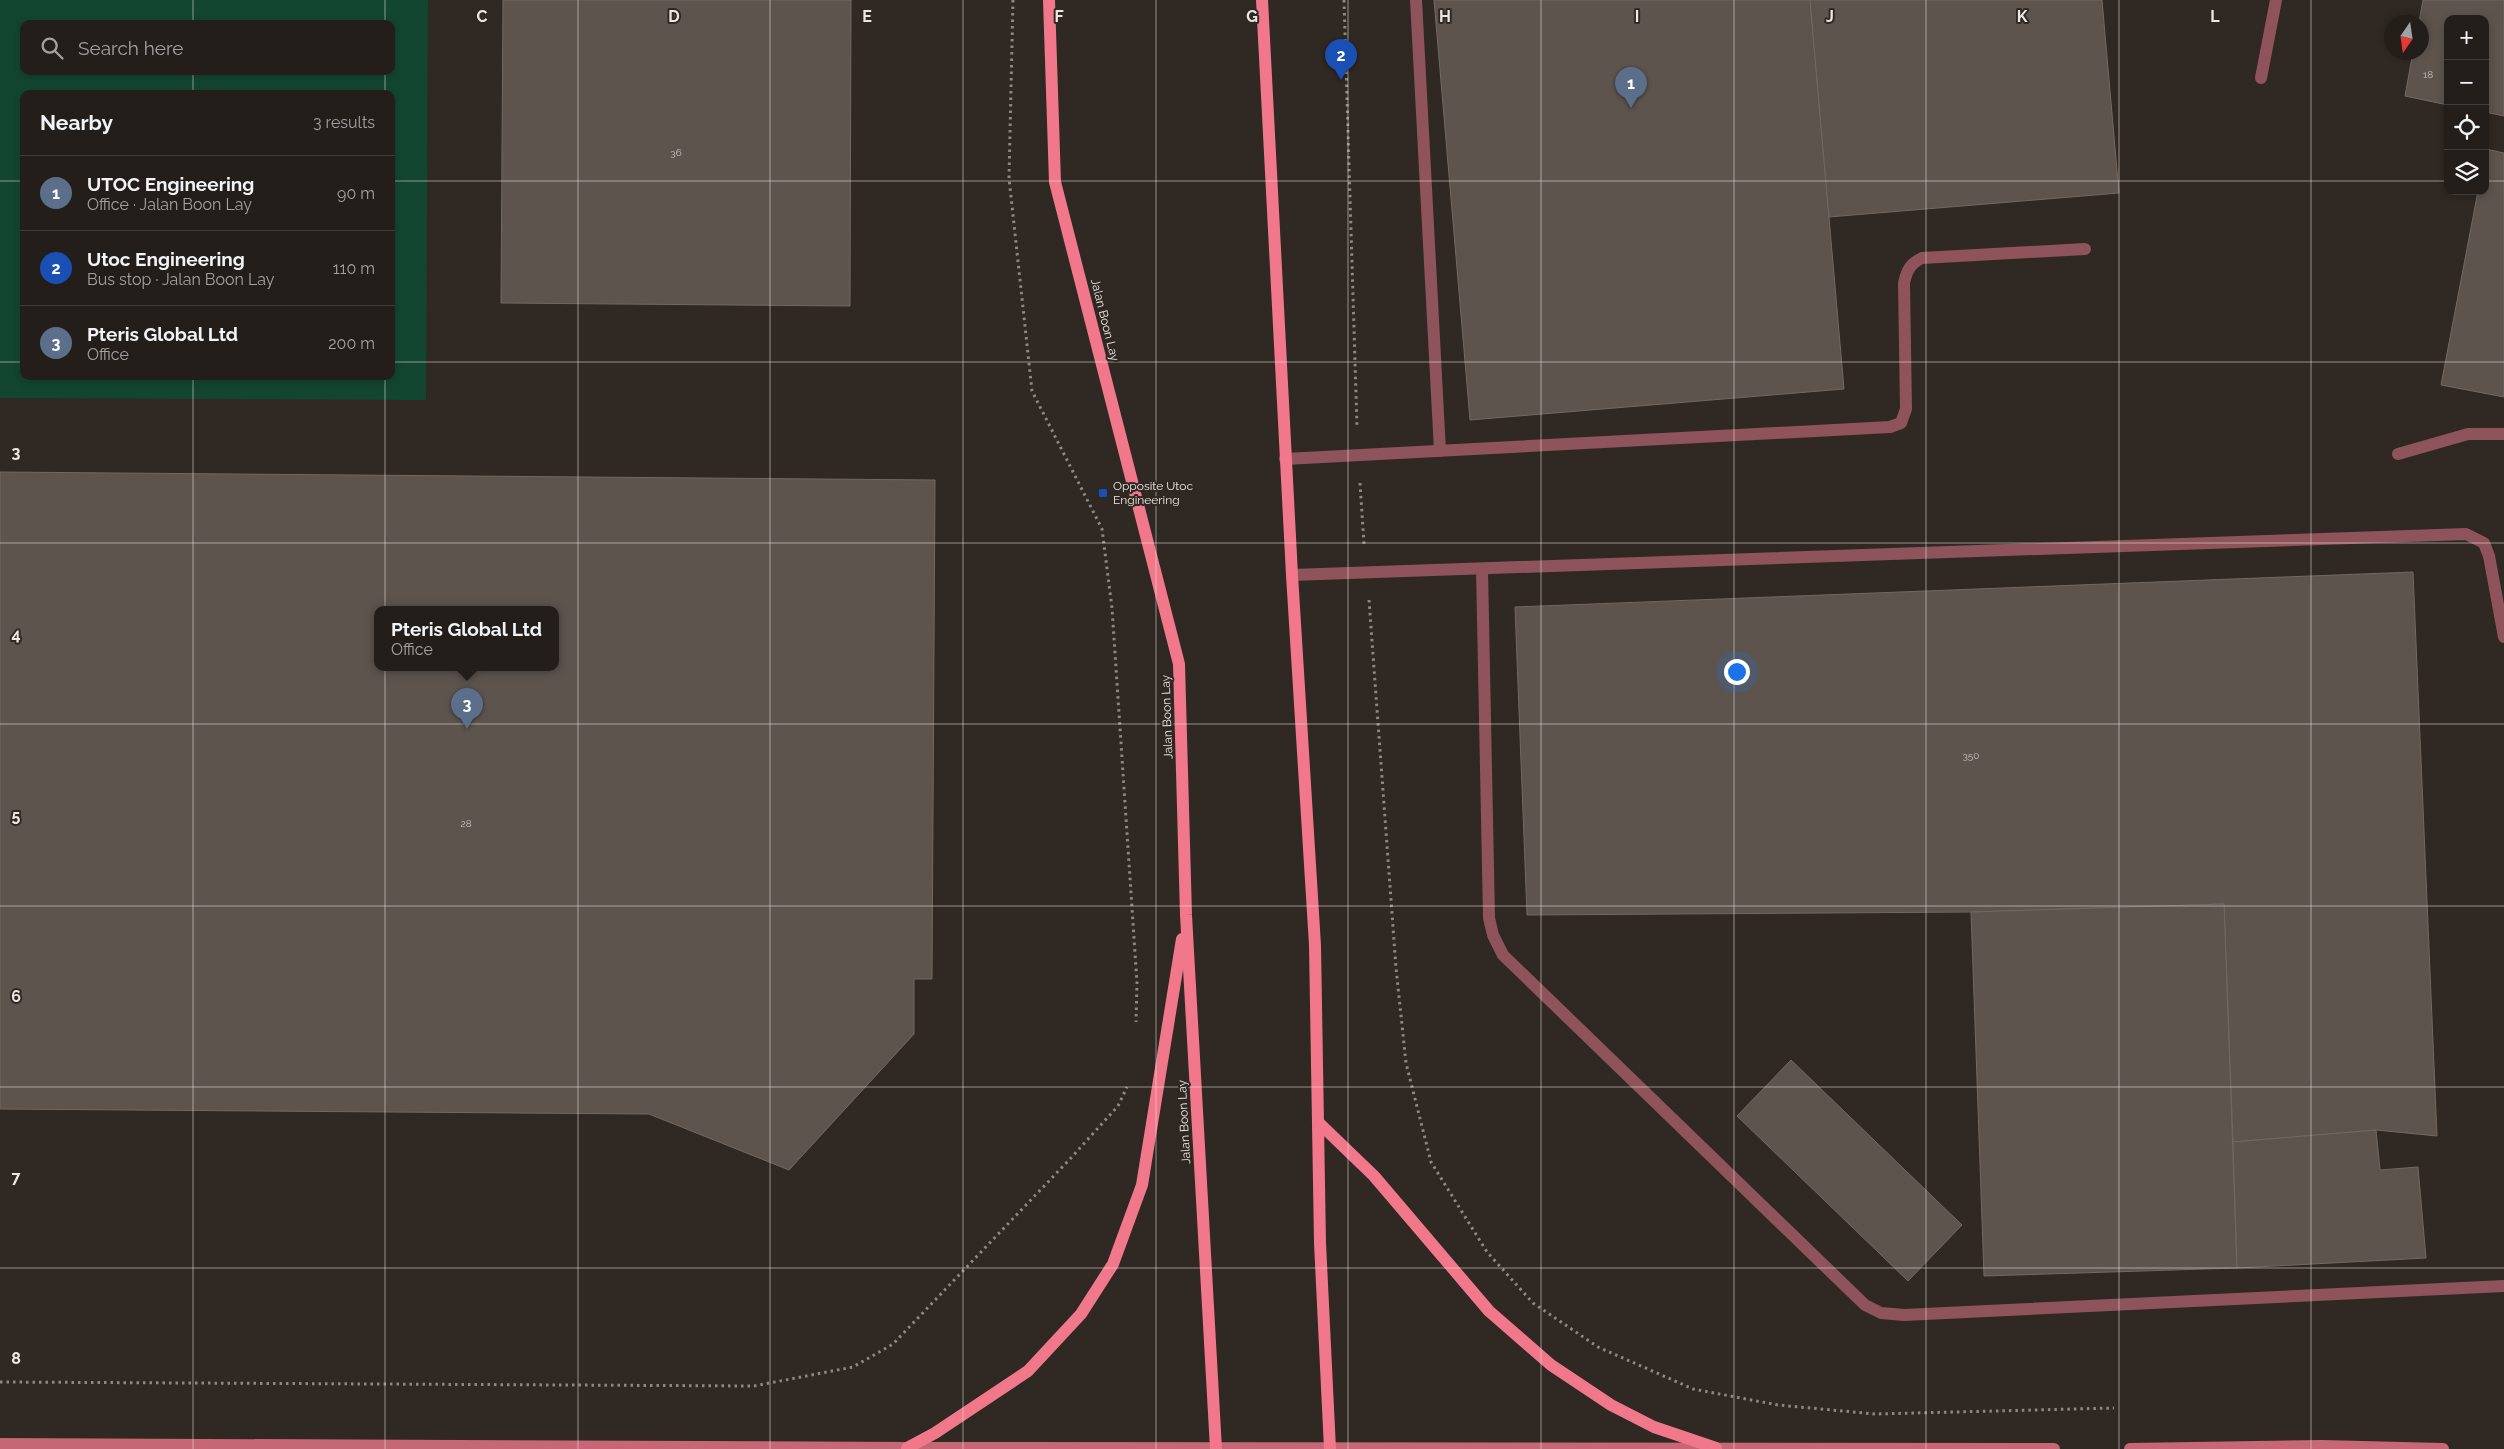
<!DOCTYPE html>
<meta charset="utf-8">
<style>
:root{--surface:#241e1a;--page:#302b27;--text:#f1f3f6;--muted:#a3a2a2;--line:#413c39;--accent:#d93025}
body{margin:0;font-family:Raleway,sans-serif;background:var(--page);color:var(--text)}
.controls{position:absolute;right:15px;top:15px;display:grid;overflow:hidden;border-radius:10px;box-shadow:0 2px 8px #0003}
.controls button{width:45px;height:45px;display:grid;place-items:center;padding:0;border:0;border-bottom:1px solid var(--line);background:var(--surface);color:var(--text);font:25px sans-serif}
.compass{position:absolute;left:2384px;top:15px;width:45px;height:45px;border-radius:50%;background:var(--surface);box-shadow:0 2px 8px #0003;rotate:193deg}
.you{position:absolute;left:1736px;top:671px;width:18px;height:18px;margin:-12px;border:4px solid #fff;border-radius:50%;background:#1a73e8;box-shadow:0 0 0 8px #1a73e833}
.badge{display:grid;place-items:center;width:32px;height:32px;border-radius:50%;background:var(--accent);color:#fff;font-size:16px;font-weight:700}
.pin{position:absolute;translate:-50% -41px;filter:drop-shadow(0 1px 2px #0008)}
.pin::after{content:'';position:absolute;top:26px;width:18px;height:15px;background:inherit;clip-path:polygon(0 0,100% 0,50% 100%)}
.popup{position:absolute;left:374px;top:606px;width:185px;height:65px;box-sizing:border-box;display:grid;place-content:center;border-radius:10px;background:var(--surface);filter:drop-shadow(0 1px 4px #0005);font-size:16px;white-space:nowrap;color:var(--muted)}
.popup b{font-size:19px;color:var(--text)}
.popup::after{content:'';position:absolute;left:50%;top:100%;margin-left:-10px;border:10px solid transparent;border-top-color:var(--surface)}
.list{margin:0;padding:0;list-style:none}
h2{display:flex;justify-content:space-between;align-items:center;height:65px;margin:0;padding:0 20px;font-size:21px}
h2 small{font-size:16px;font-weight:400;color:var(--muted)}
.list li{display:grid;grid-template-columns:32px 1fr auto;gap:15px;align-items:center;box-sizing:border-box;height:75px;padding:0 20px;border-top:1px solid var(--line)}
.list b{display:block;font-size:19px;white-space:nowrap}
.list p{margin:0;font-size:16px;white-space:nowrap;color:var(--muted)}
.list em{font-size:16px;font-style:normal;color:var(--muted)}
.icon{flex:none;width:28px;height:28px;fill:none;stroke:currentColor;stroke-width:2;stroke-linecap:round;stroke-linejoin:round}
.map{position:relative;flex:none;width:2504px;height:1449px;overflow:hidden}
.search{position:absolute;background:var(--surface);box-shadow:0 2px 8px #0003;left:20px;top:20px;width:375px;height:55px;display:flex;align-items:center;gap:12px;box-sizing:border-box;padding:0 18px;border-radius:10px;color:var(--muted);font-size:19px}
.panel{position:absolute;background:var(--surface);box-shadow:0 2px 8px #0003;left:20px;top:90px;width:375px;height:290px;border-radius:10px}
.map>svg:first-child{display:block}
.green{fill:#124630;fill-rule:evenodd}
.building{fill:#5d544e;stroke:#726962;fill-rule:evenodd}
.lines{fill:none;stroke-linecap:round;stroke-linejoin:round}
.path{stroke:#8e8782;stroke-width:3;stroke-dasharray:2.5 4;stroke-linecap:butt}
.service{stroke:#8e535b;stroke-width:12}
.secondary{stroke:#c66776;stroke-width:12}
.primary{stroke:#f1778b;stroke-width:12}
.grid{fill:none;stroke:#ede7e3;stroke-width:1;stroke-opacity:0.55}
.transit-dot{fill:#1a4fb4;stroke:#302822;stroke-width:2}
.labels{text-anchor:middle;stroke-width:4;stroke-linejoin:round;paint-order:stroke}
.number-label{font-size:10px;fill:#c9c2be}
.street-label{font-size:12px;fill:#ede7e3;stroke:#302822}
.poi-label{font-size:12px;fill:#ede7e3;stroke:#302822;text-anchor:start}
.grid-label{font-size:16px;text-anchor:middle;font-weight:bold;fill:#ede7e3;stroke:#302822;stroke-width:4;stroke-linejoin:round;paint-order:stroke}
</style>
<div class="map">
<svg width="2504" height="1449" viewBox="0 0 2504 1449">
<rect width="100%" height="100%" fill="#302822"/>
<path class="green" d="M0,0H428L426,400L0,398ZM24,24H391V71H24ZM24,94H391V376H24Z"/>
<g class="building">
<polygon points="503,0 851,0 850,306 501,303"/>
<polygon points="1434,0 1810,0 1844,389 1470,420"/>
<polygon points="1810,0 2102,0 2119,193 1829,217"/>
<polygon points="2423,0 2504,0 2504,116 2485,112 2485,19 2448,19 2448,105 2405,96 2413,52 2422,52 2422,22 2419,22"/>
<polygon points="2486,149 2504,153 2504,397 2441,385 2478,191 2485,191"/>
<path d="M0,472L935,480L932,979H914V1034L789,1170L649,1114L0,1109ZM378,610H556V668H378Z"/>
<polygon points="2413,572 2437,1136 2376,1130 2233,1142 2224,904 1971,912 1527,915 1515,607"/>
<polygon points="2224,904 2237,1268 1984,1276 1971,912"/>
<polygon points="1791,1060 1962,1225 1908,1281 1737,1116"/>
<polygon points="2376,1130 2380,1170 2418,1167 2426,1258 2237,1268 2233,1142"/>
</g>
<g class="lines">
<g class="path">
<polyline points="1013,0 1009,178 1032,391 1102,529 1112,608 1137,983 1136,1022"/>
<polyline points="1344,0 1357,427"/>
<polyline points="1360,483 1364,544"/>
<polyline points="1369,600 1396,968 1406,1063 1431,1162 1487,1252 1533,1303 1598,1347 1693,1389 1778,1405 1875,1414 2114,1408"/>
<polyline points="0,1382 754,1386 853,1367 893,1344 1070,1159 1118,1106 1127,1087"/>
</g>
<g class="service">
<polyline points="1416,0 1440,451"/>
<polyline points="2261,78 2276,0"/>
<polyline points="2398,454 2468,434 2504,434"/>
<path d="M1285,459L1890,427L1901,423L1906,409L1904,283C1907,270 1910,264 1922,258L2085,249"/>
<polyline points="1482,569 1489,918 1493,935 1503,955 1865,1305 1881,1313 1904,1315 2504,1286"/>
<polyline points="1292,575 2466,534 2484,543 2489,556 2504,637"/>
</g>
<g class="secondary">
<polyline points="0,1444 907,1448 2054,1449"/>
<polyline points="2130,1449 2322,1446 2443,1449"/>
</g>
<g class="primary">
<polyline points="1049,0 1055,182 1179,664 1186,915 1216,1449"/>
<polyline points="1262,0 1292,575 1315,945 1320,1243 1330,1449"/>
<polyline points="1318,1122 1374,1176 1489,1311 1551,1365 1611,1405 1654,1427 1716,1448"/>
<polyline points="907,1448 935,1433 1028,1371 1081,1314 1113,1264 1142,1185 1182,939"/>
</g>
</g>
<path class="grid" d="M193,0V24M385,0V24M578,0V1449M770,0V1449M963,0V1449M1156,0V1449M1348,0V1449M1541,0V1449M1734,0V1449M1926,0V1449M2119,0V1449M2311,0V1449M193,71V94M385,71V94M0,181H24M391,181H2448M2485,181H2504M0,362H24M391,362H2504M193,376V1449M385,376V1449M0,543H2504M0,724H2504M0,906H2504M0,1087H2504M0,1268H2504"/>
<rect class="transit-dot" x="1098" y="488" width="10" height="10" rx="2.5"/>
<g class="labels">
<g class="number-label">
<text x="2428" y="78">18</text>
<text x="676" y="156">36</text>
<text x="1971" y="759">350</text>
<text x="466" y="827">28</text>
</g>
<g class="street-label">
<text transform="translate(1105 320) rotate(76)" y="4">Jalan Boon Lay</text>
<text transform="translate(1167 717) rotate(-92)" y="4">Jalan Boon Lay</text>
<text transform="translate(1184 1122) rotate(-93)" y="4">Jalan Boon Lay</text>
</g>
<g class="poi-label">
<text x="1113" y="490">Opposite Utoc<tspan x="1113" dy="14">Engineering</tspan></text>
</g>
</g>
<g class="grid-label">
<text x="482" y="22">C</text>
<text x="674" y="22">D</text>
<text x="867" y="22">E</text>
<text x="1059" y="22">F</text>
<text x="1252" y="22">G</text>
<text x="1445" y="22">H</text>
<text x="1637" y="22">I</text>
<text x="1830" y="22">J</text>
<text x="2022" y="22">K</text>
<text x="2215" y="22">L</text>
<text x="16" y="458">3</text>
<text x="16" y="640">4</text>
<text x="16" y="821">5</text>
<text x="16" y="1002">6</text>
<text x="16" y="1183">7</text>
<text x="16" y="1364">8</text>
</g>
</svg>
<div class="controls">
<button>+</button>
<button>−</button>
<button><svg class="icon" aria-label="locate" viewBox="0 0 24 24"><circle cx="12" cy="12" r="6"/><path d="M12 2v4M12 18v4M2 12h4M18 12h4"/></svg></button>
<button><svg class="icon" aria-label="layers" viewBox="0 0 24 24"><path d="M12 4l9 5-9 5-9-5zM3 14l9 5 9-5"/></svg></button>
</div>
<svg class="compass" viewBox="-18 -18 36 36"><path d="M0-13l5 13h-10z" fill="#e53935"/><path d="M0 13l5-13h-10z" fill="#a3a2a2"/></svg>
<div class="you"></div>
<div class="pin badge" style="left:1631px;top:108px;background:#5c6f8a">1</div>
<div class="pin badge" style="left:1341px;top:80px;background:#1a4fb4">2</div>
<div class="pin badge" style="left:467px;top:729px;background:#5c6f8a">3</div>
<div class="popup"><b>Pteris Global Ltd</b>Office</div>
<div class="search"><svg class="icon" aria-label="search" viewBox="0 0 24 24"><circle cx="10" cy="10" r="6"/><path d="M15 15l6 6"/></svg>Search here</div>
<section class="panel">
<h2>Nearby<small>3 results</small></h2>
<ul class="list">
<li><span class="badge" style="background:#5c6f8a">1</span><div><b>UTOC Engineering</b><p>Office · Jalan Boon Lay</p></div><em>90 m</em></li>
<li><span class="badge" style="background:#1a4fb4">2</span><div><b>Utoc Engineering</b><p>Bus stop · Jalan Boon Lay</p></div><em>110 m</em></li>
<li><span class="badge" style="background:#5c6f8a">3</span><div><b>Pteris Global Ltd</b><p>Office</p></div><em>200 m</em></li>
</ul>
</section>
</div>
